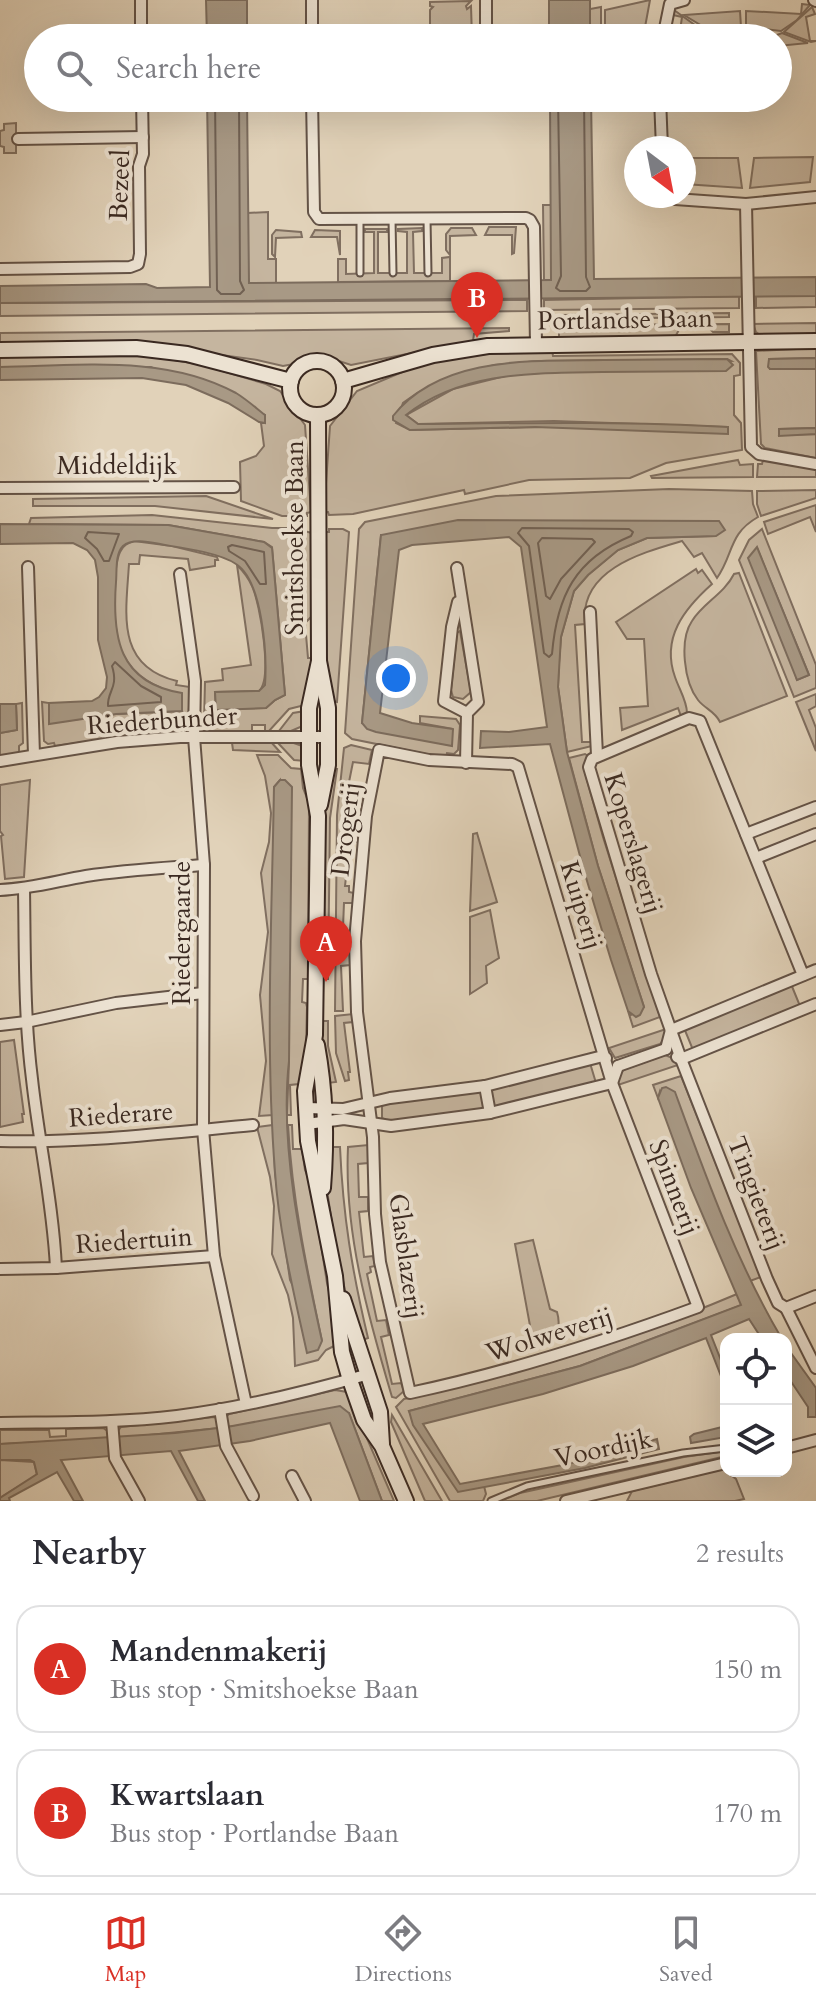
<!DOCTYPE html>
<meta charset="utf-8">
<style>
:root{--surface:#fff;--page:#f7f7f7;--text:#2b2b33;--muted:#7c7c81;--line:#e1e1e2;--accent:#d93025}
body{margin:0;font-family:Cardo,serif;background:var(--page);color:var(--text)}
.controls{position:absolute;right:24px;bottom:24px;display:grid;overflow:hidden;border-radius:16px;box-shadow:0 8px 32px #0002}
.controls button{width:72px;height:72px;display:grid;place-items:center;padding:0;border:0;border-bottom:2px solid var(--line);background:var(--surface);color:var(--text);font:40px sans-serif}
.compass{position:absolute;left:624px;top:136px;width:72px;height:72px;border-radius:50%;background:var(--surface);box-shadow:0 8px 32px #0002;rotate:148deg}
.you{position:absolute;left:396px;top:678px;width:28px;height:28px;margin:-20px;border:6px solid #fff;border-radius:50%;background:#1a73e8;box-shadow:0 0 0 12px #1a73e833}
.badge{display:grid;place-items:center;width:52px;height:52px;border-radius:50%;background:var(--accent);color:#fff;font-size:26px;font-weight:700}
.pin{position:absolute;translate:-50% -66px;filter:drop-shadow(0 2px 4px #0008)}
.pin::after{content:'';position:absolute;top:42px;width:28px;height:24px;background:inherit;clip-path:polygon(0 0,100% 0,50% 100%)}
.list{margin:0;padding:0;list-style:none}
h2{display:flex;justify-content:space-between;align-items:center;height:104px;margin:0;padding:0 32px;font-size:34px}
h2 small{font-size:26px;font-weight:400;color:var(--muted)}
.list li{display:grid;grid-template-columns:52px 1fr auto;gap:24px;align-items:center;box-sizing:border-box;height:128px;margin:0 16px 16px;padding:0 16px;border:2px solid var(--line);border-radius:24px}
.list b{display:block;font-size:30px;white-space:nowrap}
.list p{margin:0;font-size:26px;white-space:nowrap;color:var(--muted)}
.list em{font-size:26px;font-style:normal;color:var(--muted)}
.icon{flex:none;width:44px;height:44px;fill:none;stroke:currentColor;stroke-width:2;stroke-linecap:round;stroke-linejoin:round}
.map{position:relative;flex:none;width:816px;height:1501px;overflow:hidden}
.search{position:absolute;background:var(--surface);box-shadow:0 8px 32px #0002;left:24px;right:24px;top:24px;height:88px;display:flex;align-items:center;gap:20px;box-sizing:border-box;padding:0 28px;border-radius:44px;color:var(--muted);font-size:30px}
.sheet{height:392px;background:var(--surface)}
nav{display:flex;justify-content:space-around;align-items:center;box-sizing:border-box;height:112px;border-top:2px solid var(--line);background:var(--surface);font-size:22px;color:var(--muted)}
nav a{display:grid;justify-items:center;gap:4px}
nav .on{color:var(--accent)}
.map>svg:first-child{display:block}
.green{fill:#c5b59f;stroke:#806f60;stroke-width:2;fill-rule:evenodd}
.water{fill:#a89985;stroke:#7c6c5d;stroke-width:2}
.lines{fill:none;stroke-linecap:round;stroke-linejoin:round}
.shore{stroke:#716153;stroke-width:2}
.lane-casing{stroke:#645347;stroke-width:9}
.street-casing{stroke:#645347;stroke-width:14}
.secondary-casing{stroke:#3a2921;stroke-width:18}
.lane{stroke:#ece2d2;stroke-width:5}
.street{stroke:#ece2d2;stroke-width:10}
.secondary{stroke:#ece2d2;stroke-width:14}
.labels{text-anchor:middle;stroke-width:8;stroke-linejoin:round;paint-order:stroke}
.street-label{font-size:26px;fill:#3a2921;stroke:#ece2d2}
</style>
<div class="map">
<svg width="816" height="1501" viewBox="0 0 816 1501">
<rect width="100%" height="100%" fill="#e1d2b9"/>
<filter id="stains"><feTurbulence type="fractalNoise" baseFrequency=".0025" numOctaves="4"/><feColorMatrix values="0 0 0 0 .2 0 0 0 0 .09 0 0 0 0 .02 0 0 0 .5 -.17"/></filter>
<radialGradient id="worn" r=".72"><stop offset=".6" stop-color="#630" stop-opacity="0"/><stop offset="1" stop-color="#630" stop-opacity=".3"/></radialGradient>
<g class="green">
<polygon points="650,0 643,38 605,32 605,10"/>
<polygon points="471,1 466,6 467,9 471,6 472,38 430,38 430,10 433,7 430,6 430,2"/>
<polygon points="802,4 810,5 797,20 781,31 746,27 746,11 801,14"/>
<polygon points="601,7 601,34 590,33 590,9"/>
<polygon points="812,7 815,14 806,17 810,41 816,41 811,42 784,32"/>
<polygon points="674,10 699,28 699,29 687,36 688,38 679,38 682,17 673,15"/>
<polygon points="740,11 741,27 726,28 723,33 717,35 684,15"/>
<polygon points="747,30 764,31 764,36 732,38 732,32"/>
<polygon points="782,33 808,43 778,46 778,38 769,38"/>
<polygon points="16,123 16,153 4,153 4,147 0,146 0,131 4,130 4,124"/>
<polygon points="813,157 810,182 750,188 754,158"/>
<polygon points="684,158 738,158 742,188 684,184"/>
<polygon points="543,205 552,205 551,280 544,280"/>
<polygon points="268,212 268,259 276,259 276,283 248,283 248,213"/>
<polygon points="489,227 516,227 514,253 512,254 512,235 485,235"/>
<polygon points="422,228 422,231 413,232 414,273 442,273 442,258 450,257 450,281 338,282 338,259 346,259 346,274 374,273 374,232 365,232 365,229 387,229 387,232 378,232 378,273 407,273 407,232 398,231 398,229"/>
<polygon points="451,228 472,228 476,235 450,236 450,255 446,250 446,234"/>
<polygon points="276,230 301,232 302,237 276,238 275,257 272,254 272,235"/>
<polygon points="315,230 340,231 340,255 337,237 311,237"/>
<polygon points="739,296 739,308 544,310 544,300"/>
<polygon points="756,296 816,296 816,307 756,308"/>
<polygon points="527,300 527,311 0,316 0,303"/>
<polygon points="729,313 729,317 559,319 559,315"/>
<polygon points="816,323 816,335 760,335 756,332 753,324"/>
<polygon points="729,324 729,332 713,332 708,327 680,328 675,337 559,338 559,325"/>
<polygon points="509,328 509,331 474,334 473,341 351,365 318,354 306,356 294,364 283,366 257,360 134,343 0,344 0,333"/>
<polygon points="816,348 816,358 770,359 770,369 816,369 816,428 780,429 779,435 816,434 816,458 765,448 761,444 756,351"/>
<path d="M552,350L553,356L732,354L740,363V375L734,376V415L741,423L742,450L666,463L630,478L529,480L465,494L464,490L353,514L329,515L328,512H324L330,426L357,391L407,370L441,360L501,352ZM727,359L731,361L509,375L453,389L406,415L418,424L554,421L727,427H535L410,430L396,423L403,403L417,393L445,379L494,365L538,361Z"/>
<polygon points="152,356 202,365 266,384 280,391 305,425 311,512 307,513 307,516 282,516 241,501 240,462 256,456 264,446 261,423 265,423 265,415 151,367 0,367 0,357"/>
<polygon points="738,460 740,465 753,464 753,477 652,478 651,476"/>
<polygon points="763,460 816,468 816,477 757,477 758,464 762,464"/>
<path d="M669,489L752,491L753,504L758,517C728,534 734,554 717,578L702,553L694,557L682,541C641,553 579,570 585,624L575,625L582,742H592V746L567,752L558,687L559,663L561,637L574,591L588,575L618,550L647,538L716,536L381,535L362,723L453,729L420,723V716L456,719L460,725L458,750L454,754L447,753L446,758L352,739L345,733L359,529L365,522L496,496Z"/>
<polygon points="816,490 816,498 761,516 757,504 757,491"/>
<polygon points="206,496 273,519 155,506 33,506 33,499"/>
<polygon points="816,505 816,532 810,517 768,534 764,522"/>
<path d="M152,515L272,528H293L312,533V616L305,623L308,658H312V676L305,705L289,709L269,731H265V725H252V731L209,732V727L204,723L205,682L223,680L222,669L251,665L237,565C243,571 248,577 252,586C260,603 273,679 259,691L215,692L216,709L266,708L275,700L285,695L272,547L264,542L168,525L29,524L31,518Z"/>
<polygon points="329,529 343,529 349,532 337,702 333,701 326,681 324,532 329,532"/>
<path d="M762,529L816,665V688L794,697L739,560L749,540ZM757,548L809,675L797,680Z"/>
<path d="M134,541L172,546L217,557L218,560H215V566L190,570L188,559L140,555L139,564H129C126,613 115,666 177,681L176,685L190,687L188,727L179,732L119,737L55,746L54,743L48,744L44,741L42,702L49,703V723L116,714L182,711L172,692C149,685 130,672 121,650C113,632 112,570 120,552C123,545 128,543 134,541Z"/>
<path d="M696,569L698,573L702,570L712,584C684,609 661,638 675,677C679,689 687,701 687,713L681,716L678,708L622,730L620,708L648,706L644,639H627L616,622Z"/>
<path d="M739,573L787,696L720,722C715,711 705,709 698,700C684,682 679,640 692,621C703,603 724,594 734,574Z"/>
<polygon points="460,631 471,692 463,699 453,697 451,690 457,633"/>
<polygon points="816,694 816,706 809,710 816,728 816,751 796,702"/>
<polygon points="22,703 23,743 19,746 19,754 0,756 0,733 17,730 16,704"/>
<polygon points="305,711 305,725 291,731 279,731 293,713"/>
<polygon points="271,742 280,752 233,750 232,743"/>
<polygon points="291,742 305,747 305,761 294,760 278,743"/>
<polygon points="351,745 372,750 369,764 353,762 349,782 366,785 363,804 354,803 351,831 360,832 358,842 350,842 345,886 349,886 349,892 354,893 353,903 344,903 342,951 351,951 350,965 341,966 343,1011 335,1011 337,815 344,748"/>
<polygon points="585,754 588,756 585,773 603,837 660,1017 633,1027 628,1011 631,1015 644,1007 598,866 569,758"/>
<polygon points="257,755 278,755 291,768 301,769 303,788 309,803 308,979 303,979 302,1002 306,1003 307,1007 306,1045 299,1084 290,1085 291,1115 287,1115 289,1061 280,780 274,787 273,1115 259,1116 266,1061 260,995 268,932 261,873 269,842 271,813 265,776"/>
<polygon points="332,769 337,769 330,818 328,979 322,979 324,806"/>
<polygon points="30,780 24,877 5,879 1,836 3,835 0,831 0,785"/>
<polygon points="477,833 497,902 470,911 473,834"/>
<polygon points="490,910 499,958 486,966 487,983 470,994 470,917"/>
<polygon points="791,984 800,1006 693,1050 684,1028"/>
<polygon points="353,1014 353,1022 344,1023 350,1072 348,1072 349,1080 345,1081 336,1053 335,1016"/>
<polygon points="322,1021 328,1021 328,1046 336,1082 328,1083 322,1042"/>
<polygon points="666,1029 664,1039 660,1044 615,1058 609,1048"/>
<polygon points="14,1040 24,1114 22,1114 23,1122 0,1127 0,1042"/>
<polygon points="665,1055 675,1059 678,1065 618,1085 617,1079 623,1070"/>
<polygon points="590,1063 596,1083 494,1109 490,1088"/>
<polygon points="681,1076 761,1277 750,1281 660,1091 658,1098 653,1085"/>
<polygon points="482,1090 485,1110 390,1122 382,1118 382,1106 389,1102"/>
<path d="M273,1125L275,1174L290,1280L322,1341C307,1270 292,1198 288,1125H292L293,1149H302L305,1170L312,1187L327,1283L335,1316L334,1346L326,1350L318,1360L295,1366L293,1318L288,1295L272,1254L274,1206L270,1177L257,1127Z"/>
<path d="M368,1145V1163L358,1164L359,1197H368V1211L359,1212L364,1257L373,1256L375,1266L370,1267L371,1272L367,1274L377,1321L386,1320L389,1335L381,1337L392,1384L401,1383L404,1391L396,1398L392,1397C368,1316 344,1232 348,1147Z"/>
<path d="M331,1147H340C343,1216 352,1271 368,1338L362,1340L349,1310L334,1236L326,1184Z"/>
<path d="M533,1240L550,1309L557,1312C560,1322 559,1329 553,1338H546L542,1333L533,1342L515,1244Z"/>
<path d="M737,1294L742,1305L580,1366L409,1411L458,1491L484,1486L486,1494L483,1501H450L396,1407L404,1399C518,1373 629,1340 737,1294Z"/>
<polygon points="335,1390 347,1392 394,1501 382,1501 349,1413 227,1427 226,1417 229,1414"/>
<polygon points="392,1415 442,1501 425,1501 391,1422"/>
<polygon points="214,1417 217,1418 220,1428 118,1438 118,1431 121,1427"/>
<polygon points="103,1428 109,1432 109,1439 0,1444 0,1430 49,1430 50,1437 66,1436 66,1429"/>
<polygon points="726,1451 726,1456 537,1501 500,1501 520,1493 684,1457"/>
<polygon points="0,1460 34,1462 37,1475 0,1498"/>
<polygon points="723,1469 736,1479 744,1499 735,1501 627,1501 632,1491"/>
</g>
<g class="water">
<polygon points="206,0 247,0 247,38 207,38"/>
<rect x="549" y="0" width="41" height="38"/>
<polygon points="207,98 247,98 249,283 551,280 550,98 591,98 594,279 816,277 816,296 0,303 0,286 146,284 157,288 210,287"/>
<polygon points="816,358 816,369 770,369 768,367 769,359"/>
<path d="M727,359L733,365L726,371C685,371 644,372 602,372C535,373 461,371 406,415L418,424C522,423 625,421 728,427V434L535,427L410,430L393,420V416C441,355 534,361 604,360C645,360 686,359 727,359Z"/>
<path d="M0,367C77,366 165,354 236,393C246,399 256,408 265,415V423L259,422L228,403L186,385L142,378L0,380Z"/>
<polygon points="816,428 816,434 779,436 779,429"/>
<polygon points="458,520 719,521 725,530 716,536 647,538 618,550 588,575 574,591 561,637 558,687 567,752 598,866 644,1007 640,1015 636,1017 628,1011 611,960 584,871 550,744 480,748 481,731 509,732 547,727 521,547 509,537 412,545 399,550 380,713 412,723 453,729 452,746 376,732 367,729 362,723 381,535"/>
<path d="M0,524L168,525L264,542L272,548L285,695L275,700L266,708L216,710L215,692L259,691L265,685C267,656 263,581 236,564C220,553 184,548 165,545C153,543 133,537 123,546C115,554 117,571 116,582C112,636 118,683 182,693V711L116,714L49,724V703L92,701L99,697L106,688L107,677L98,640V577L95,560L87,550L73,543L0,544Z"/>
<polygon points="757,547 809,675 797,680 748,558"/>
<polygon points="0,704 16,704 17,730 0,733"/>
<path d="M280,780H285L292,787L289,1061C279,1149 303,1254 322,1341L318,1350L307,1353C294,1294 279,1233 275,1172C265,1045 272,915 274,787Z"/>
<path d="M666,1087L675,1092C706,1177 736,1261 782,1339H762L749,1319L711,1335L726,1373V1389L706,1338L633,1366L543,1394L423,1424L460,1484L568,1464L657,1439L659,1449L585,1468L458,1492L413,1425L409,1411L580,1366L741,1305L691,1188L658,1098L662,1088Z"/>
<polygon points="786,1346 816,1388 816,1417 808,1417 808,1407 786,1374"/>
<polygon points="340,1406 349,1413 382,1501 360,1501 330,1423 250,1441 179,1451 205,1501 198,1501 171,1451 61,1460 83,1501 74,1501 57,1472 9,1498 10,1501 0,1501 0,1498 37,1474 34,1462 30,1460 0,1460 0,1444 175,1433 227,1427"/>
<polygon points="726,1426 726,1437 691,1443 690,1437 694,1434"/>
</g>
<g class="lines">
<g class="shore">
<polyline points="215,98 217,290 221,294 240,294 244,290 240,281 239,98"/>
<polyline points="558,98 561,276 556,288 560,291 586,291 590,287 586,277 584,98"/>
<path d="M522,528L629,529L633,532L631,536C575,559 557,596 552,654L549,657L544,653L529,546L518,533Z"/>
<polygon points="88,532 119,534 109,561 104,561 97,549 85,538"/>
<polygon points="542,538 592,539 595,542 561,579 550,599 546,596 538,543"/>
<polygon points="232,545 264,552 266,584 260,584 245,561 229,551 228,547"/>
<path d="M115,662L141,686L161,697V702L108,706C107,691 119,688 112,666Z"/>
</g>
<g class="lane-casing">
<g id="lane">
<polyline points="392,219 393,273"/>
<polyline points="427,219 428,273"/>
<polyline points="360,220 360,273"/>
<polyline points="491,1501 527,1486 683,1453 726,1448"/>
</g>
</g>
<g class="street-casing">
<g id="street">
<polyline points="141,0 141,38"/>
<polyline points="312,0 312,38"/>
<polyline points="486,0 486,38"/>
<polyline points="814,0 816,1"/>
<polyline points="663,38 670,4 684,0"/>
<polyline points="312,98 314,212 319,219 526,218 530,220 534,227 536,344"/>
<polyline points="660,98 662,148"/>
<polyline points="18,139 143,137"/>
<polyline points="670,196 675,199 746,204 816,197"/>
<polyline points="746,204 751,447 759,454 816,464"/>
<polyline points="0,269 130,267 138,264 140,254 139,166 143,154 142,98"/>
<polyline points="0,488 234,487"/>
<polyline points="28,567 34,755"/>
<polyline points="457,568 478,702 467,713 466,763"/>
<polyline points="180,574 195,681 194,737 204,865 203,1129 214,1256 246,1404"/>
<polyline points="458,602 452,627 444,701 467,713"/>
<polyline points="590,612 597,755"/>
<path d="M379,750L429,760L512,764L518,767L612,1083L698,1307C603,1342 509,1372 410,1393L380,1262L375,1214L373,1137L357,1012L355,941L366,816Z"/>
<polyline points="0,761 117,742 180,737 328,737"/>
<polyline points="746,834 816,807"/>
<polyline points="756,858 816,834"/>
<path d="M0,890C30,889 57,881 86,876C125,870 165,868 204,865"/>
<polyline points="803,975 700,721 689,718 592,759 589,767 651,974 681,1059 767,1279 778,1303 786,1308 816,1296"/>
<polyline points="0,1025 26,1022 116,1003 203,993"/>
<polyline points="666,1049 671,1030 816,970"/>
<polyline points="677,1057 681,1059 816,1004"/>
<polyline points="618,1066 666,1049"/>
<polyline points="485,1086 490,1113"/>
<polyline points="306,1108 343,1109 390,1098 485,1086 603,1056 606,1058"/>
<polyline points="307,1124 344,1119 391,1126 490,1113 612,1083 618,1066"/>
<path d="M0,1141C85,1143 168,1133 253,1125"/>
<polyline points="56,1268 214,1256"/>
<path d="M0,1269L56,1268C53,1204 39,1143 32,1079C24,1016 25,953 24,889"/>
<polyline points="786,1308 816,1368"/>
<polyline points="220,1409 226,1446 253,1496"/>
<polyline points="112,1421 115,1458 139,1501"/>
<path d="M0,1423C59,1422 118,1423 177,1416C242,1408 306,1392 369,1374"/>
<polyline points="786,1448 816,1440"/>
<polyline points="292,1476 305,1501"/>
<polyline points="566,1501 726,1463"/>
</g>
</g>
<g class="secondary-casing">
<g id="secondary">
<polyline points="0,350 136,348 187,354 291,381"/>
<circle cx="317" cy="388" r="27"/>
<polyline points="343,381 433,355 488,346 816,341"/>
<polyline points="318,415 319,661 328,708 328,765 320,805"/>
<polyline points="319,661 309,708 309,765 318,816 315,1035 305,1091 308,1141 335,1276 342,1352 350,1380 364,1420 382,1446 406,1501"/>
<path d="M317,1045C326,1094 327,1139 323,1188"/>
<polyline points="343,1299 380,1412 382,1444"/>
</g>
</g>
<use href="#lane" class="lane"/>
<use href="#street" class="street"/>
<use href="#secondary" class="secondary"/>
</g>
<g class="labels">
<g class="street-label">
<text transform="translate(119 185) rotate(-88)" y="9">Bezeel</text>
<text transform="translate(625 319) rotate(-1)" y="9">Portlandse Baan</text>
<text x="117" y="474">Middeldijk</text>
<text transform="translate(294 538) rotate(-90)" y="9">Smitshoekse Baan</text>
<text transform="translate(162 720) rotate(-4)" y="9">Riederbunder</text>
<text transform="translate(345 829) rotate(-83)" y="9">Drogerij</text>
<text transform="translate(634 843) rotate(73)" y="9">Koperslagerij</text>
<text transform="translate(582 905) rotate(73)" y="9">Kuiperij</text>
<text transform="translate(181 933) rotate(-90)" y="9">Riedergaarde</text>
<text transform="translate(121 1114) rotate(-4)" y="9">Riederare</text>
<text transform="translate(675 1187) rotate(69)" y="9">Spinnerij</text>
<text transform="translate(757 1193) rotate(69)" y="9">Tingieterij</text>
<text transform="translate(134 1240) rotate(-4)" y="9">Riedertuin</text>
<text transform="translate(407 1256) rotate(82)" y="9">Glasblazerij</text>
<text transform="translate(549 1334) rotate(-17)" y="9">Wolweverij</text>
<text transform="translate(603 1448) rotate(-12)" y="9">Voordijk</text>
</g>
</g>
<rect width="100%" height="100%" filter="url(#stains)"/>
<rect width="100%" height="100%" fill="url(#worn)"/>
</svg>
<div class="controls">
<button><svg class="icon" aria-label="locate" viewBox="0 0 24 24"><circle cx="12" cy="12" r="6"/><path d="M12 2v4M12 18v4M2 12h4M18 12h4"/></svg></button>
<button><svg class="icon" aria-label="layers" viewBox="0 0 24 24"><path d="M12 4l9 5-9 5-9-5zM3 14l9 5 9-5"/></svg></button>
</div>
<svg class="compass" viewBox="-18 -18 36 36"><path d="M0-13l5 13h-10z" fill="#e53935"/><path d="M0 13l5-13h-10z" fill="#7c7c81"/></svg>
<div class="you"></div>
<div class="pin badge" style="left:326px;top:982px">A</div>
<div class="pin badge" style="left:477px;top:338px">B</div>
<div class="search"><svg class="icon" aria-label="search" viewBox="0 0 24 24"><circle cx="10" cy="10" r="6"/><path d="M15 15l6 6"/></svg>Search here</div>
</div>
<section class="sheet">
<h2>Nearby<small>2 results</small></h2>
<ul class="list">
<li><span class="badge">A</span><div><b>Mandenmakerij</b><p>Bus stop · Smitshoekse Baan</p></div><em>150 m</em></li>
<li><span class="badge">B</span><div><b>Kwartslaan</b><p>Bus stop · Portlandse Baan</p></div><em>170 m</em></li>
</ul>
</section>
<nav>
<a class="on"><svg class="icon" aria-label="map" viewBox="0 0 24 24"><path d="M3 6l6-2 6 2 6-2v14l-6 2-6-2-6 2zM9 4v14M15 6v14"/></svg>Map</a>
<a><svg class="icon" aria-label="directions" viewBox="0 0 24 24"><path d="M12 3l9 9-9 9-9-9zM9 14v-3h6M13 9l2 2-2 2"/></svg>Directions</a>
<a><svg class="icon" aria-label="saved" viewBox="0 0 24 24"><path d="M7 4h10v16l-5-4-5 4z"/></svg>Saved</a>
</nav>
